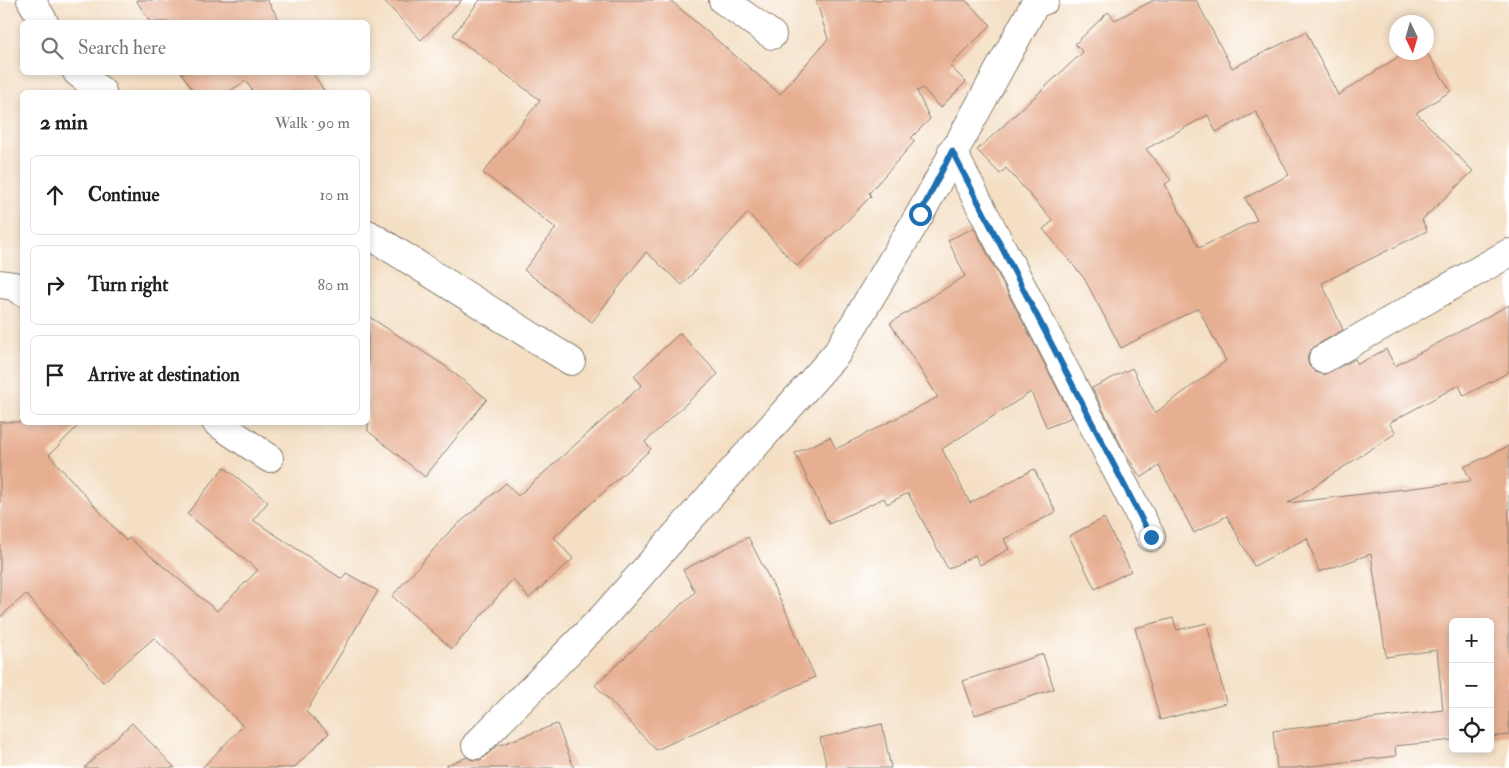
<!DOCTYPE html>
<meta charset="utf-8">
<style>
:root{--surface:#fff;--page:#f2f2f2;--text:#202124;--muted:#757577;--line:#e0e0e0}
body{margin:0;font-family:"IM FELL Double Pica",serif;background:var(--page);color:var(--text)}
.controls{position:absolute;right:15px;bottom:15px;display:grid;overflow:hidden;border-radius:8px;box-shadow:0 2px 8px #0003}
.controls button{width:45px;height:45px;display:grid;place-items:center;padding:0;border:0;border-bottom:1px solid var(--line);background:var(--surface);color:var(--text);font:25px sans-serif}
.compass{position:absolute;left:1389px;top:15px;width:45px;height:45px;border-radius:50%;background:var(--surface);box-shadow:0 2px 8px #0003;rotate:175deg}
.stop{position:absolute;width:15px;height:15px;margin:-11px;border:4px solid #1f6fb2;border-radius:50%;background:#fff}
.stop.end{background:#1f6fb2;border-color:#fff;box-shadow:0 1px 5px #0008}
.list{margin:0;padding:0;list-style:none}
h2{display:flex;justify-content:space-between;align-items:center;height:65px;margin:0;padding:0 20px;font-size:21px}
h2 small{font-size:16px;font-weight:400;color:var(--muted)}
.list li{display:grid;grid-template-columns:32px 1fr auto;gap:15px;align-items:center;box-sizing:border-box;height:80px;margin:0 10px 10px;padding:0 10px;border:1px solid var(--line);border-radius:8px}
.list b{display:block;font-size:19px;white-space:nowrap}
.list em{font-size:16px;font-style:normal;color:var(--muted)}
.icon{flex:none;width:28px;height:28px;fill:none;stroke:currentColor;stroke-width:2;stroke-linecap:round;stroke-linejoin:round}
.map{position:relative;flex:none;width:1509px;height:768px;overflow:hidden}
.search{position:absolute;background:var(--surface);box-shadow:0 2px 8px #0003;left:20px;top:20px;width:350px;height:55px;display:flex;align-items:center;gap:12px;box-sizing:border-box;padding:0 18px;border-radius:8px;color:var(--muted);font-size:19px}
.panel{position:absolute;background:var(--surface);box-shadow:0 2px 8px #0003;left:20px;top:90px;width:350px;height:335px;border-radius:8px}
.map>svg:first-child{display:block}
.building{fill:#e7af92;fill-rule:evenodd}
.lines{fill:none;stroke-linecap:round;stroke-linejoin:round}
.minor-casing{stroke:#887e70;stroke-width:30}
.minor{stroke:#fff;stroke-width:28}
.route{stroke:#1f6fb2;stroke-width:6}
</style>
<div class="map">
<svg width="1509" height="768" viewBox="0 0 1509 768">
<rect width="100%" height="100%" fill="#fff"/>
<filter id="ink" filterUnits="userSpaceOnUse"><feTurbulence type="fractalNoise" baseFrequency=".02" numOctaves="2"/><feDisplacementMap in="SourceGraphic" scale="10" xChannelSelector="R" yChannelSelector="G"/><feConvolveMatrix kernelMatrix="1 2 1 2 8 2 1 2 1" color-interpolation-filters="sRGB"/></filter>
<filter id="wash" filterUnits="userSpaceOnUse"><feTurbulence type="fractalNoise" baseFrequency=".0096" numOctaves="4" result="noise"/><feDisplacementMap in="SourceGraphic" scale="20" xChannelSelector="R" yChannelSelector="G"/><feGaussianBlur stdDeviation="1.12" result="paint"/><feColorMatrix in="noise" values="0 0 0 0 0 0 0 0 0 0 0 0 0 0 0 0 0 1.4 0 .05"/><feComposite in="paint" operator="in"/></filter>
<g filter="url(#wash)">
<rect width="100%" height="100%" fill="#f4dfc4"/>
<g id="blocks">
<g class="building">
<polygon points="136,0 267,0 281,22 150,22"/>
<polygon points="383,0 462,0 421,40"/>
<polygon points="480,0 670,0 780,94 828,39 816,0 965,0 991,25 950,66 966,82 940,108 923,88 917,91 930,119 911,138 915,141 869,193 871,196 841,227 797,266 748,213 682,285 646,252 592,322 524,270 556,228 483,173 540,100 453,35"/>
<path d="M1154,0H1196L1232,68L1306,32L1338,95L1406,52H1426L1451,91L1416,113L1473,171L1422,220L1427,231L1322,283L1343,330L1315,346L1309,352L1307,359L1309,366L1315,372L1323,375L1355,359L1358,364L1386,349L1395,366L1509,305V372L1464,396L1459,385L1389,423L1396,433L1288,503L1471,481L1464,467L1509,446V735L1490,737V622H1453V740L1395,746L1396,756L1295,768H1277L1273,731L1443,710L1437,650L1386,657L1371,554L1319,572L1307,538L1254,566L1227,516L1194,533L1159,466L1141,478L1125,453L1092,388L1132,368L1155,413L1226,361L1198,308L1121,348L1084,278L1043,229L1053,221L1006,168L1000,174L977,150L1083,52L1075,44L1108,12L1115,20ZM1256,112L1289,175L1245,198L1257,220L1199,248L1165,184L1171,180L1146,149L1208,115L1216,132Z"/>
<polygon points="181,72 312,72 325,92 253,92 246,81 228,92 194,92"/>
<polygon points="974,228 1072,417 1047,428 1031,392 942,449 970,503 1034,469 1056,512 1004,539 1009,549 980,565 975,555 948,569 908,493 887,504 884,498 829,524 795,453 830,437 836,449 938,397 890,323 965,276 948,240"/>
<polygon points="368,316 445,366 487,399 425,477 368,431"/>
<polygon points="680,333 718,374 645,442 651,449 554,537 573,559 529,598 513,579 452,649 392,596 450,531 506,483 518,496 642,385 634,376"/>
<polygon points="0,422 82,422 49,455 126,541 129,538 217,611 258,570 187,514 224,467 268,502 253,520 342,579 346,573 378,591 306,712 329,733 294,768 202,768 243,726 154,638 103,682 26,594 0,617"/>
<polygon points="1104,518 1131,571 1095,589 1069,536"/>
<polygon points="748,537 784,607 815,677 656,750 595,685 695,592 683,570"/>
<polygon points="1173,618 1177,630 1207,623 1226,703 1160,720 1135,628"/>
<polygon points="1043,654 1054,689 975,715 963,681"/>
<polygon points="132,723 175,768 84,768"/>
<polygon points="557,724 574,768 447,768 447,765 467,757 472,760 481,760 497,746"/>
<polygon points="882,724 891,768 827,768 820,738"/>
</g>
</g>
</g>
<g filter="url(#ink)">
<use href="#blocks" fill-opacity="0" stroke="#887e70" stroke-width="1"/>
<g class="lines">
<g class="minor-casing">
<g id="minor">
<polyline points="31,0 44,22"/>
<polyline points="723,0 772,35"/>
<polyline points="77,72 102,92"/>
<polyline points="952,151 1151,537"/>
<polyline points="368,234 571,361"/>
<polyline points="0,284 14,286 22,292"/>
<polyline points="1323,359 1509,253"/>
<polyline points="216,422 269,458"/>
<polyline points="476,745 604,616 837,353 920,214 1035,4 1045,0"/>
</g>
</g>
<use href="#minor" class="minor"/>
</g>
</g>
<g class="lines" filter="url(#ink)">
<polyline class="route" points="920,214 952,151 1151,537"/>
</g>
</svg>
<div class="controls">
<button>+</button>
<button>−</button>
<button><svg class="icon" aria-label="locate" viewBox="0 0 24 24"><circle cx="12" cy="12" r="6"/><path d="M12 2v4M12 18v4M2 12h4M18 12h4"/></svg></button>
</div>
<svg class="compass" viewBox="-18 -18 36 36"><path d="M0-13l5 13h-10z" fill="#e53935"/><path d="M0 13l5-13h-10z" fill="#757577"/></svg>
<div class="stop" style="left:920px;top:214px"></div>
<div class="stop end" style="left:1151px;top:537px"></div>
<div class="search"><svg class="icon" aria-label="search" viewBox="0 0 24 24"><circle cx="10" cy="10" r="6"/><path d="M15 15l6 6"/></svg>Search here</div>
<section class="panel">
<h2>2 min<small>Walk · 90 m</small></h2>
<ul class="list">
<li><svg class="icon" aria-label="ahead" viewBox="0 0 24 24"><path d="M12 20V5M6 11l6-6 6 6"/></svg><div><b>Continue</b></div><em>10 m</em></li>
<li><svg class="icon" aria-label="right" viewBox="0 0 24 24"><path d="M7 20v-9h11M14 6l5 5-5 5"/></svg><div><b>Turn right</b></div><em>80 m</em></li>
<li><svg class="icon" aria-label="arrive" viewBox="0 0 24 24"><path d="M6 21V4h12l-3 4 3 4H6"/></svg><div><b>Arrive at destination</b></div></li>
</ul>
</section>
</div>
